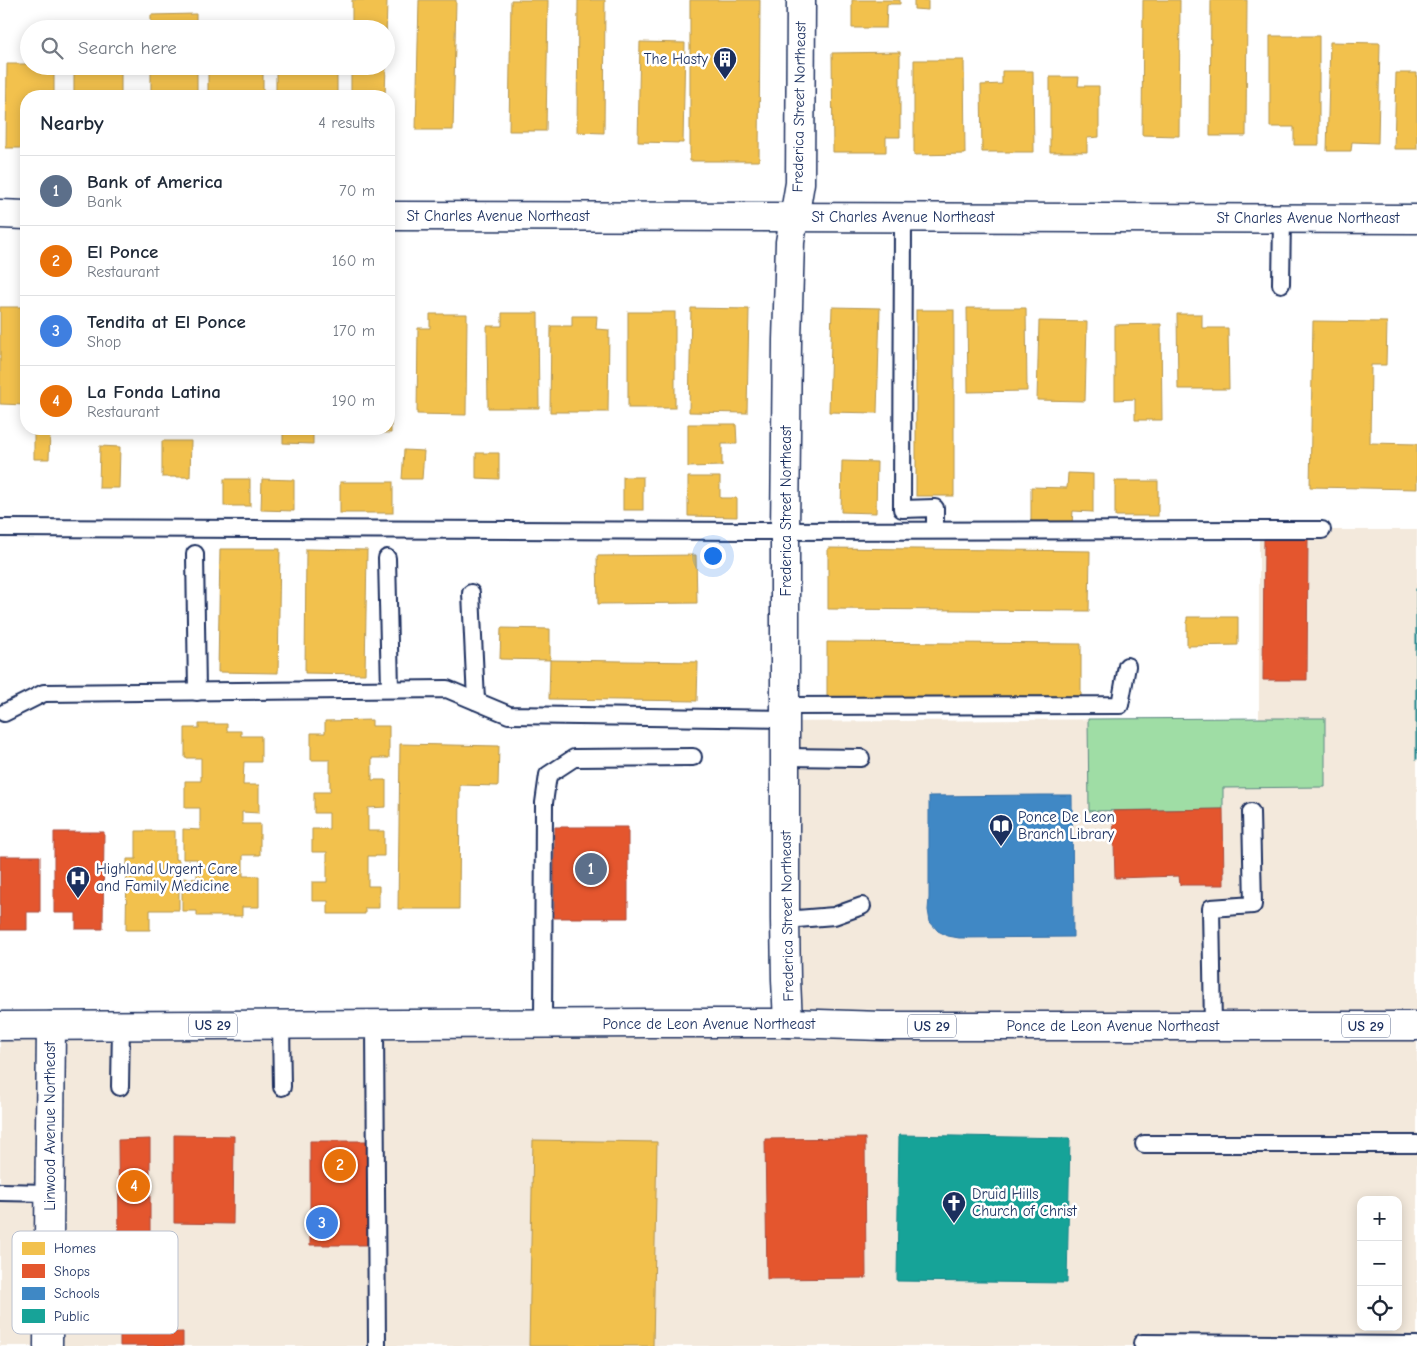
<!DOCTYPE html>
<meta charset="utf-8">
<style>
:root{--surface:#fff;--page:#f6f6f7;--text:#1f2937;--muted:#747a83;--line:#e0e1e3;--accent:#7c3aed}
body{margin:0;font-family:"Comic Neue",sans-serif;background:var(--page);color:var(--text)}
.controls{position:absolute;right:15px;bottom:15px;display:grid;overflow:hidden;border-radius:10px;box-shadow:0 2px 12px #0003}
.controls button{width:45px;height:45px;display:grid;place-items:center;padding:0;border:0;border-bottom:1px solid var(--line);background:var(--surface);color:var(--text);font:25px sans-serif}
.you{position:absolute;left:712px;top:555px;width:18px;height:18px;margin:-12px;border:4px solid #fff;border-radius:50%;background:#1a73e8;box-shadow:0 0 0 8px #1a73e833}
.badge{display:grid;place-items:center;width:32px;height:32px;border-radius:50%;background:var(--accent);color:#fff;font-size:16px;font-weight:700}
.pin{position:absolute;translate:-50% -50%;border:2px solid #fff;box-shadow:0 1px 5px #0006}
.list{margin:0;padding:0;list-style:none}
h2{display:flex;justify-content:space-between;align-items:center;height:65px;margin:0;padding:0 20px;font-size:21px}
h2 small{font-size:16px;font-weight:400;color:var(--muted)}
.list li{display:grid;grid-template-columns:32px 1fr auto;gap:15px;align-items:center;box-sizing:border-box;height:70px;padding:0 20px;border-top:1px solid var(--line)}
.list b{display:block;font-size:19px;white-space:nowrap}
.list p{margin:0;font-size:16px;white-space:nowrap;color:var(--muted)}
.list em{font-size:16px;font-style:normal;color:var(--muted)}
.icon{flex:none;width:28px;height:28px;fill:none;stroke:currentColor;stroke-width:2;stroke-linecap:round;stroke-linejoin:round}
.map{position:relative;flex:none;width:1417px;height:1346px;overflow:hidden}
.search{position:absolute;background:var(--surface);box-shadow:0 2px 12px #0003;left:20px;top:20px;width:375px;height:55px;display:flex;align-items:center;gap:12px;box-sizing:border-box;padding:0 18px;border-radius:28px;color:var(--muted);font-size:19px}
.panel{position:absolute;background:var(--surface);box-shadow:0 2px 12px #0003;left:20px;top:90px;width:375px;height:345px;border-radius:20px}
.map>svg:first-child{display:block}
.built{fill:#f3e9dc;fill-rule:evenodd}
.green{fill:#9fdda5;stroke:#5d8682}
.homes{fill:#f2c14e;stroke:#b29553}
.shops{fill:#e4572e;stroke:#a84b3c}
.schools{fill:#3f88c5;stroke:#346da6}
.public{fill:#17a398;stroke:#188087}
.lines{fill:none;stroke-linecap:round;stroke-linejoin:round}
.service-casing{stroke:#1b2f5e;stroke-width:20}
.minor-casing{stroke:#1b2f5e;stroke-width:31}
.trunk-casing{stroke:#1b2f5e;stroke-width:31}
.service{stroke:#fff;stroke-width:16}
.minor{stroke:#fff;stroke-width:28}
.trunk{stroke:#fff;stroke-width:28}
.labels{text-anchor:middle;stroke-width:5;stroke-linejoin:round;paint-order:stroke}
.shield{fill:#fff;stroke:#5f6d8e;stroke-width:1}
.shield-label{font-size:14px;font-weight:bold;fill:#1b2f5e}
.poi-label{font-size:15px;fill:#1b2f5e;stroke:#fff;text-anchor:start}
.street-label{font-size:15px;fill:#1b2f5e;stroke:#fff}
.key{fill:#fff;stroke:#bbc1cf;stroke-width:1}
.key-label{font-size:14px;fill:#1b2f5e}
</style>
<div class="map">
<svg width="1417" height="1346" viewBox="0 0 1417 1346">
<rect width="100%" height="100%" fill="#fff"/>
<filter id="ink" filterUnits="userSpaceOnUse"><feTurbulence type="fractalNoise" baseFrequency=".02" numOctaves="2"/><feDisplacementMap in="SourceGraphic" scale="10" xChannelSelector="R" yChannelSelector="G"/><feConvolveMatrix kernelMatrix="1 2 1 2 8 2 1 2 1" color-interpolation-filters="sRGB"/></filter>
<g filter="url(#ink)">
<path class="built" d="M1259,530H1417V1346H0V1031L788,1032L779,722L1259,718ZM1361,1200H1398V1327H1361Z"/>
<polygon class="green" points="1259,718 1325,718 1325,787 1223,788 1223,809 1089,811 1088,719"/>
<g class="homes">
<polygon points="352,0 387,0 386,43 386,29 352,29"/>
<polygon points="419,0 456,0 453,130 416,130"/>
<polygon points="511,0 548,0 546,131 509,131"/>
<polygon points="578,0 605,0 604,133 577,132"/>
<polygon points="690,0 760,0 759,161 690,161"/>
<polygon points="852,0 900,0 900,4 887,4 886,28 852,28"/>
<polygon points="914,0 928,0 928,10 914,9"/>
<polygon points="1143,0 1180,0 1179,136 1142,135"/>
<polygon points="1211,0 1247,0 1246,136 1210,136"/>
<polygon points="196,14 196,29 151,29 151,15"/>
<polygon points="1270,36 1319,36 1319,145 1294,145 1294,127 1270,127"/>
<polygon points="640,42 685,43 683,143 638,142"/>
<polygon points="1330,42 1380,43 1378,143 1352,142 1351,151 1327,151"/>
<polygon points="900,52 900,137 886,137 886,152 833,152 832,53"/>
<polygon points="914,60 964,60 965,154 914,155"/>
<polygon points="7,64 29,64 29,66 54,66 54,96 26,96 26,148 6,148"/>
<rect x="74" y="66" width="47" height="30"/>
<rect x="151" y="66" width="46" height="30"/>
<rect x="208" y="66" width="55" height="30"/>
<rect x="276" y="66" width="61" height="30"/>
<polygon points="351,66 386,66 385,96 351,96"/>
<polygon points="1002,71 1033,71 1034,152 982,152 981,85 1002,84"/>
<polygon points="1396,73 1417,73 1417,149 1394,149"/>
<polygon points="1050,77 1079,77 1078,86 1099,86 1099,137 1087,138 1087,152 1050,152"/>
<polygon points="0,307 26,307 26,405 0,404"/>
<polygon points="832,307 880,308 877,413 829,412"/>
<polygon points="691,308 749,309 747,413 689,412"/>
<polygon points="967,308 1026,308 1027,391 968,392"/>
<rect x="916" y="310" width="38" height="186"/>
<rect x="628" y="312" width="47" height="96"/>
<polygon points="502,313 538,313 539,408 488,408 487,326 502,326"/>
<polygon points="389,314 391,314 391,433 344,432 344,429 389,429"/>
<polygon points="430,314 467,314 466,415 417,414 418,328 430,328"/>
<polygon points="1177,314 1202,314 1202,328 1228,328 1229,389 1178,389"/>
<polygon points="572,316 597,316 596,329 609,330 608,412 550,412 551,326 572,326"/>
<polygon points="1039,321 1087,322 1085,401 1037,400"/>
<polygon points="1313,321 1387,322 1386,365 1371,365 1370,443 1417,444 1417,489 1310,487"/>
<polygon points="1161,324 1162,420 1135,420 1135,399 1115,400 1115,325"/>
<polygon points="688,424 736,424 737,444 722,444 722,466 688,467"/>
<polygon points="283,429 313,429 313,444 283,443"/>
<polygon points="34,433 50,434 49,459 34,459"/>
<polygon points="162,441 191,441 190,477 162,477"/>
<polygon points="100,446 120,447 119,488 99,488"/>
<polygon points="404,450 424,451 422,479 402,479"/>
<polygon points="476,453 499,453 499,479 476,478"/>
<polygon points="842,461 877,462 876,513 841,512"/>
<polygon points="1068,473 1093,474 1093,512 1073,511 1072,524 1031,524 1031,487 1067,488"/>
<rect x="623" y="477" width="20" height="33"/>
<polygon points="688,477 720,477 720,498 737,498 737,517 688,516"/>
<rect x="224" y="479" width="26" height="27"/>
<polygon points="262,479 294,480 294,511 261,510"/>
<rect x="1115" y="481" width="43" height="35"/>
<rect x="340" y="482" width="53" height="31"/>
<polygon points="828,548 1090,551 1089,611 828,609"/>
<polygon points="220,549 280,549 278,673 218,672"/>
<polygon points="306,549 367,550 365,674 305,673"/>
<polygon points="696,555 697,603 598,604 597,556"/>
<polygon points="1187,617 1238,617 1238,645 1187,646"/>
<polygon points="501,628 550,629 550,660 500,659"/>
<polygon points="827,642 1081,644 1081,700 827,699"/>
<polygon points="550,660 698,662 697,701 549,699"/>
<polygon points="372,720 372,726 389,726 389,758 372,758 372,780 386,780 386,807 368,808 368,831 384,831 384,856 368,856 368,886 379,886 379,908 365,908 365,914 328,914 328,901 312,901 312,882 327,882 327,852 312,852 312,829 329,829 329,813 314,813 314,792 330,792 330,760 311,760 311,733 325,733 325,721"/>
<polygon points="199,724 227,724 227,731 241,731 241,736 261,736 261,762 244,762 243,785 259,785 259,813 242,812 242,824 260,824 260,855 243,855 243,876 259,876 259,907 242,907 242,916 197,916 197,911 182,911 182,878 197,879 197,859 183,859 183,829 200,830 200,808 185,808 185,781 201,781 201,758 185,758 185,728 199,728"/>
<polygon points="400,744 499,746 498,786 460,785 459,909 398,909"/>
<polygon points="136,831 175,831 175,859 179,860 179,910 150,910 150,930 126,930 127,859 136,859"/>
<polygon points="533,1140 657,1142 653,1346 529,1346"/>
</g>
<g class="shops">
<polygon points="1264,538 1308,539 1307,680 1263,680"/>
<polygon points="1223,809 1224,885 1180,885 1179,876 1115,878 1113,811"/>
<polygon points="555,827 628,827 628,918 554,918"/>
<polygon points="54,832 104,832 103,929 76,929 76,913 54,913"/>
<polygon points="0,856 40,856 40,912 27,912 27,930 0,930"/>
<polygon points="174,1135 234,1136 233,1224 174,1223"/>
<polygon points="865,1138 866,1278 767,1279 765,1139"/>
<polygon points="150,1139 150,1242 119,1242 118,1140"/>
<polygon points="310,1141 368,1141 369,1245 310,1245"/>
<polygon points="183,1332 183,1346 120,1346 120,1334"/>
</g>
<polygon class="schools" points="1041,795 1072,795 1073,937 959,938 948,936 938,931 930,922 928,910 929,898 929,796"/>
<g class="public">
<rect x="1416" y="589" width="1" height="170"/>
<polygon points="899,1135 1070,1138 1067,1283 897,1281"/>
</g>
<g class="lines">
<g class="service-casing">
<g id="service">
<polyline points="903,218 902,509 935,508 935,530"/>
<polyline points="1281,284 1282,219"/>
<polyline points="0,528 754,531 1322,530"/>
<polyline points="195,554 197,692"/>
<polyline points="387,558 390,689"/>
<polyline points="471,593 476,701"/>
<polyline points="786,706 1120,705 1127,666"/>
<polyline points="4,713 44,693 447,689 509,715 786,719"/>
<polyline points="786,757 861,758"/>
<polyline points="785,920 834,916 862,906"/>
<polyline points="543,1024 544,803 548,775 574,758 693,757"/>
<polyline points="281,1025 282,1087"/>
<polyline points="375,1025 377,1346"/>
<polyline points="1213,1026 1211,908 1253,905 1251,812"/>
<polyline points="120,1087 121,1025"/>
<polyline points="1144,1144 1417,1144"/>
<polyline points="0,1192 50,1193"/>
<polyline points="49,1277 82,1278"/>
<polyline points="1142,1343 1417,1345"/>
</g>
</g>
<g class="minor-casing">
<g id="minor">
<polyline points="0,214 26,215"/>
<polyline points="389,216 1417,219"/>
<polyline points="788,1023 786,979 785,920 785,531 787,340 790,242 800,183 801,0"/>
<polyline points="48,1346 51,1026"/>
</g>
</g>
<g class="trunk-casing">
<polyline id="trunk" points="0,1026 648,1023 788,1023 882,1026 1417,1026"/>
</g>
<use href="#service" class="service"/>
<use href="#minor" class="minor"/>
<use href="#trunk" class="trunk"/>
</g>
</g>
<defs>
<g id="building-pin" transform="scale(1.25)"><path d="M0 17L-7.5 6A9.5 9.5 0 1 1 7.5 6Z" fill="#1b2f5e" stroke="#fff"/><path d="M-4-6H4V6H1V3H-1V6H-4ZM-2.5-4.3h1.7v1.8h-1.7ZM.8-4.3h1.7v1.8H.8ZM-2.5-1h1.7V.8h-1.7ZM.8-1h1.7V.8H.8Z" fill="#fff"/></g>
<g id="library-pin" transform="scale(1.25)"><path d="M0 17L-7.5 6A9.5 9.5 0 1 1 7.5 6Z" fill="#1b2f5e" stroke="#fff"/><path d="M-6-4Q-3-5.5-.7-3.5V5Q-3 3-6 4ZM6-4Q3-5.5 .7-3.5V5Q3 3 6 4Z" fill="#fff"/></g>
<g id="hospital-pin" transform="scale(1.25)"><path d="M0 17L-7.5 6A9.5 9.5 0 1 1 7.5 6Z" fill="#1b2f5e" stroke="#fff"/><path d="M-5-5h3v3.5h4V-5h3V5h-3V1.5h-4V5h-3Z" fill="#fff"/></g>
<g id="church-pin" transform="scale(1.25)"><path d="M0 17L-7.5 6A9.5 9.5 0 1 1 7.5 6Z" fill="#1b2f5e" stroke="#fff"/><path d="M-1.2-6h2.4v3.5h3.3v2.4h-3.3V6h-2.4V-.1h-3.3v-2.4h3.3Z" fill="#fff"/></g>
</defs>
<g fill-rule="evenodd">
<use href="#building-pin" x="725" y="59"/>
<use href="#library-pin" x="1001" y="826"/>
<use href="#hospital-pin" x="78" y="878"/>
<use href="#church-pin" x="954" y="1203"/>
</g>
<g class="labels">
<g class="shield">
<rect x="189" y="1013.5" width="48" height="23" rx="4"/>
<rect x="908" y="1014.5" width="48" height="23" rx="4"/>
<rect x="1342" y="1014.5" width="48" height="23" rx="4"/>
</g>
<g class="shield-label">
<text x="213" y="1030">US 29</text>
<text x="932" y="1031">US 29</text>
<text x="1366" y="1031">US 29</text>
</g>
<g class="poi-label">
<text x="708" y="64" text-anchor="end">The Hasty</text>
<text x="1018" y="822">Ponce De Leon<tspan x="1018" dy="17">Branch Library</tspan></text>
<text x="96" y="874">Highland Urgent Care<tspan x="96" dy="17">and Family Medicine</tspan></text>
<text x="972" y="1199">Druid Hills<tspan x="972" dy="17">Church of Christ</tspan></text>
</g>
<g class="street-label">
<text transform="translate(799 107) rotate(-89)" y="5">Frederica Street Northeast</text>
<text x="498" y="221">St Charles Avenue Northeast</text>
<text x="903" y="222">St Charles Avenue Northeast</text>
<text x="1308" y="223">St Charles Avenue Northeast</text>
<text transform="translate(786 511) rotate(-90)" y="5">Frederica Street Northeast</text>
<text transform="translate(787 916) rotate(-91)" y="5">Frederica Street Northeast</text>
<text x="709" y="1029">Ponce de Leon Avenue Northeast</text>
<text x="1113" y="1031">Ponce de Leon Avenue Northeast</text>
<text transform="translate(50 1126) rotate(-90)" y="5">Linwood Avenue Northeast</text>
</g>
</g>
<rect x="12" y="1231" width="166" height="103" rx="8" class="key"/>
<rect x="22" y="1242" width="23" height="13" fill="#f2c14e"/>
<rect x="22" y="1264" width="23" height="14" fill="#e4572e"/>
<rect x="22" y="1287" width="23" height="13" fill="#3f88c5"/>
<rect x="22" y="1309" width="23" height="14" fill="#17a398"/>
<g class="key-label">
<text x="54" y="1253">Homes</text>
<text x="54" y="1276">Shops</text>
<text x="54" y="1298">Schools</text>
<text x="54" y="1321">Public</text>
</g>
</svg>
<div class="controls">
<button>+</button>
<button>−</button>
<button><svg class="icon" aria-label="locate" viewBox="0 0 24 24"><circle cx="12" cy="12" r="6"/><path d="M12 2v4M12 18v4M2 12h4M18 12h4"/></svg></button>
</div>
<div class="you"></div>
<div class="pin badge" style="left:591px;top:869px;background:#5c6f8a">1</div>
<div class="pin badge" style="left:340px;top:1165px;background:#e8710a">2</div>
<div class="pin badge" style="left:322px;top:1223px;background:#3f7fe0">3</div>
<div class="pin badge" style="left:134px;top:1186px;background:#e8710a">4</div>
<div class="search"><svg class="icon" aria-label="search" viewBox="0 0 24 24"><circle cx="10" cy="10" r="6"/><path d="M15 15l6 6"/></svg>Search here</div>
<section class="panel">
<h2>Nearby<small>4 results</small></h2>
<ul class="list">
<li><span class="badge" style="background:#5c6f8a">1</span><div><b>Bank of America</b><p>Bank</p></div><em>70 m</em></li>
<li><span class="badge" style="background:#e8710a">2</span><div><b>El Ponce</b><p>Restaurant</p></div><em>160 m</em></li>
<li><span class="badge" style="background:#3f7fe0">3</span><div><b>Tendita at El Ponce</b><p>Shop</p></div><em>170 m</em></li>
<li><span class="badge" style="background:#e8710a">4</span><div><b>La Fonda Latina</b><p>Restaurant</p></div><em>190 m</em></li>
</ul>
</section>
</div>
